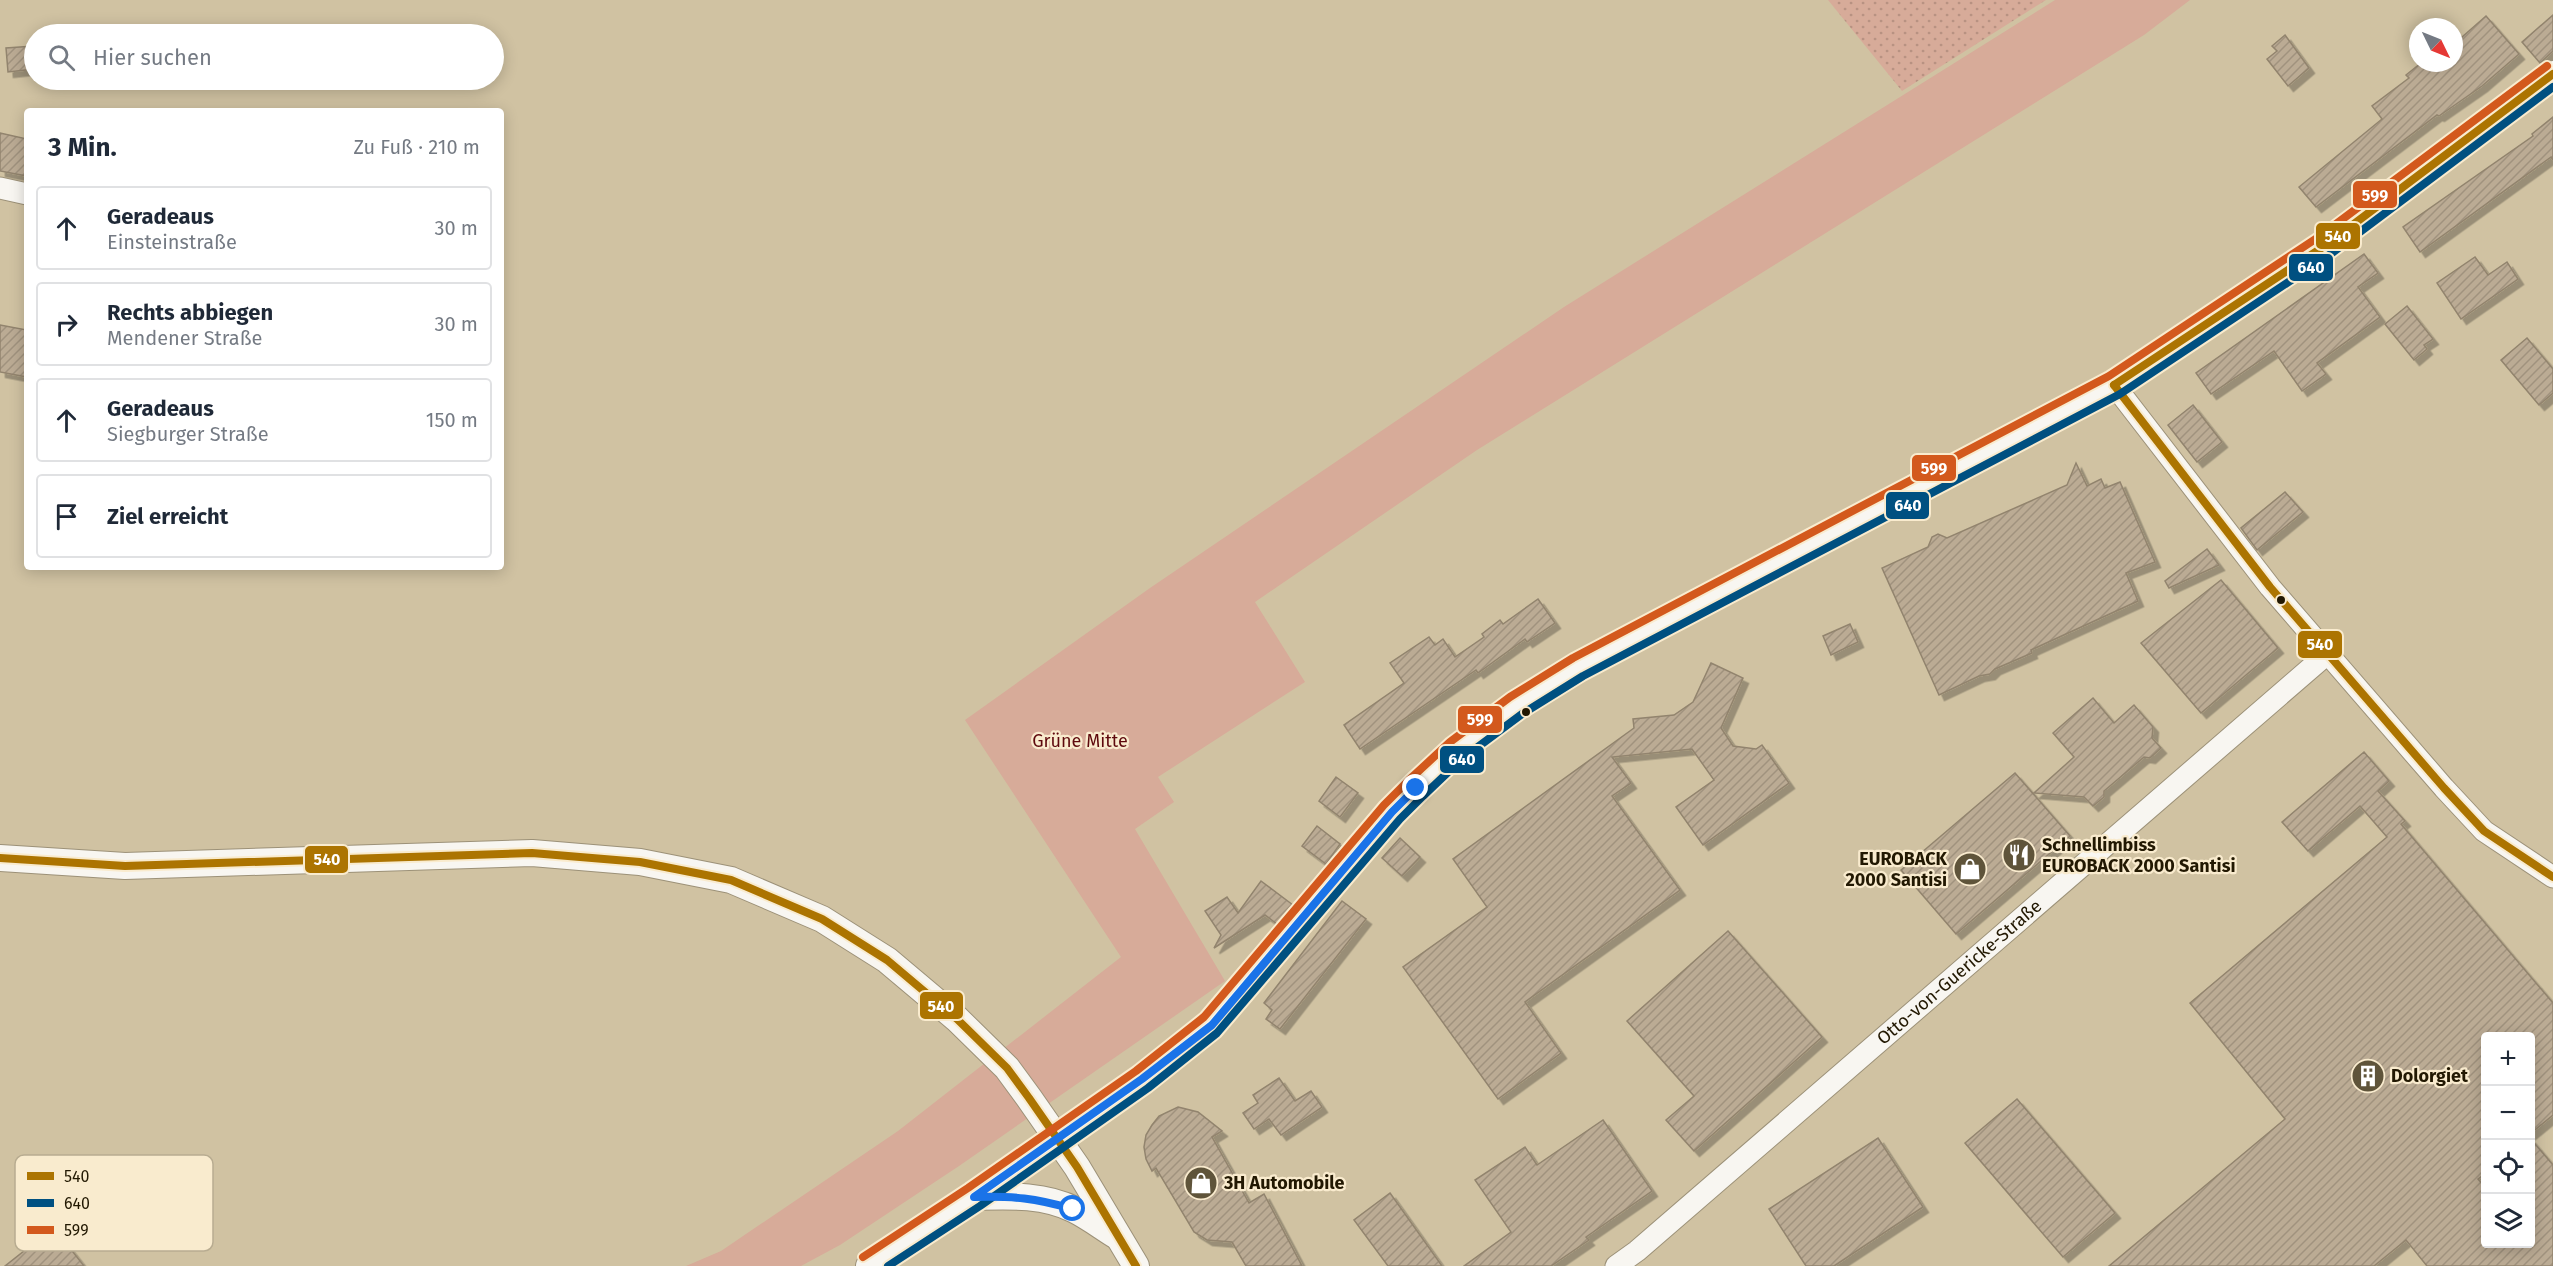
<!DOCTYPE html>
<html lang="de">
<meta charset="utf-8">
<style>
:root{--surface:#fff;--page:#f2f2f3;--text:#1f2937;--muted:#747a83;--line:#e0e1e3}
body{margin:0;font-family:"Fira Sans",sans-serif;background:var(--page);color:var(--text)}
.controls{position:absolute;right:18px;bottom:18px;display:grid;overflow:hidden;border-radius:6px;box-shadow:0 3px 15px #0003}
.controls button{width:54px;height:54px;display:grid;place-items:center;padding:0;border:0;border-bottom:2px solid var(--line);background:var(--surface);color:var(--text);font:30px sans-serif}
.compass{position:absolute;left:2409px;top:18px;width:54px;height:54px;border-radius:50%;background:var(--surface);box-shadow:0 3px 15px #0003;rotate:133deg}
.stop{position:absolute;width:18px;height:18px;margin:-14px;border:4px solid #1a73e8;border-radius:50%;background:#fff}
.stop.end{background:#1a73e8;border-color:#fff;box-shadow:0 2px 6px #0008}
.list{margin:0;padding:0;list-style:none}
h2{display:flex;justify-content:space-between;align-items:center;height:78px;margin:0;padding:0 24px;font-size:26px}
h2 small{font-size:20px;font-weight:400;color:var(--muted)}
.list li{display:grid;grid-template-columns:39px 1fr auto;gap:18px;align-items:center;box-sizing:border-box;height:84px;margin:0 12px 12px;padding:0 12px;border:2px solid var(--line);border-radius:6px}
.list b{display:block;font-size:22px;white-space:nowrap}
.list p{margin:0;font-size:20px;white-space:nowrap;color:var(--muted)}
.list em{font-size:20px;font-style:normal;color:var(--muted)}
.icon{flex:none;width:33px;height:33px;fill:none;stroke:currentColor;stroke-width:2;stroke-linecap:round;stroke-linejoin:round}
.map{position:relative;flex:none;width:2553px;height:1266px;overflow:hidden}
.search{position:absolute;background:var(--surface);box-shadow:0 3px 15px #0003;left:24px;top:24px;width:480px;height:66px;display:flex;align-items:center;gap:15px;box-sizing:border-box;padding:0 21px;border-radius:33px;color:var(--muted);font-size:22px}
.panel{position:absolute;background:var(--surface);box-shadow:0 3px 15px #0003;left:24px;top:108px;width:480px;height:462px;border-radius:6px}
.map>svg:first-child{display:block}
.grass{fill:url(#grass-dots)}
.park{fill:#d7ab99}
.building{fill:url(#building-hatch);stroke:#92846e;stroke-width:1.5;filter:url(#shadow)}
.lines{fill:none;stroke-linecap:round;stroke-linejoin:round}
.minor-casing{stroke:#9c9178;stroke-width:23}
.tertiary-casing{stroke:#9c9178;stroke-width:28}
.minor{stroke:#f8f6f1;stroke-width:21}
.tertiary{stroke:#f8f6f1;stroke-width:26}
.bus-1-casing{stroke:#f9ebce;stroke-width:12}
.bus-2-casing{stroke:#f9ebce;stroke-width:12}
.bus-3-casing{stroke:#f9ebce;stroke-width:12}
.bus-1{stroke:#ac7401;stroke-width:8}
.bus-2{stroke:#005081;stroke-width:8}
.bus-3{stroke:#d3591d;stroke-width:8}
.route{stroke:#1a73e8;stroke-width:8}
.bus-dot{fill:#221802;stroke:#f9ebce;stroke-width:2}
.labels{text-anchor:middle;stroke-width:4.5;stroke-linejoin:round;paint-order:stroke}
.park-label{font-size:18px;fill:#5e090d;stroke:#f9ebce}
.poi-label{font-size:18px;font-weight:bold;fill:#221802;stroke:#f9ebce;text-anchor:start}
.street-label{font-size:18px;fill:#221802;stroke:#f9ebce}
.key{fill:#f9ebce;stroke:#b8ac91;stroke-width:1.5}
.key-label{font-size:16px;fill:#221802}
.line-badge{stroke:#f9ebce;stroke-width:2}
.badge-label{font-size:16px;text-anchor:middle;font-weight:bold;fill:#fff}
</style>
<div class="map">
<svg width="2553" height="1266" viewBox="0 0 2553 1266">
<defs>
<pattern id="grass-dots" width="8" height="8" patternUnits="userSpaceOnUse" patternTransform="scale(1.5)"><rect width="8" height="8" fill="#d7ab99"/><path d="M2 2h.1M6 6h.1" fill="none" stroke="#b89282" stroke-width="1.8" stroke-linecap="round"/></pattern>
<pattern id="building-hatch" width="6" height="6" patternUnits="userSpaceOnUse" patternTransform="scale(1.5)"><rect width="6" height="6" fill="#bbab94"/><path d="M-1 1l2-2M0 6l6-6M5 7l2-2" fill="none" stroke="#a0927e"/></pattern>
<filter id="shadow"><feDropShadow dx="5.5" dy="5.5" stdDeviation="0" flood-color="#0004"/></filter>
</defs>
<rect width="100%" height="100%" fill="#d0c2a2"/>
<polygon class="grass" points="1828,0 2046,0 1902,91"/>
<polygon class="park" points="2055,0 2190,0 2144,35 1477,450 1255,602 1305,682 1158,777 1174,802 1135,829 1225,981 959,1166 840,1245 801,1266 686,1266 721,1251 898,1131 1121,957 965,720 1150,588 1564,307"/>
<g class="building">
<polygon points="2553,15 2553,51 2540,63 2522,42"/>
<polygon points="2486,16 2519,54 2482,86 2439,116 2437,115 2316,207 2299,187 2382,119 2372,106 2409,78 2406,75 2421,63 2454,63 2454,44"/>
<polygon points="2285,35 2309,68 2288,86 2267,59 2277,51 2272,46"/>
<polygon points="34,46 34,69 8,72 6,48"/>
<polygon points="2553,117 2553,160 2551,157 2420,252 2403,227 2533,136 2532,134"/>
<polygon points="0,133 27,139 27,176 0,171"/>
<polygon points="2364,254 2378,273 2358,287 2380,317 2317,363 2326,374 2302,391 2274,351 2211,394 2196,373"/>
<polygon points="2475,257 2488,275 2507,262 2518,279 2461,319 2437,283"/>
<polygon points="2407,306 2433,339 2424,345 2427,349 2414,360 2385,324"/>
<polygon points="0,325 27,330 27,377 0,372"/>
<polygon points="2527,338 2553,369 2553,393 2539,405 2501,360"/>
<polygon points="2193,405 2222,442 2197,462 2168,425"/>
<polygon points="2076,463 2087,486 2101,479 2105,488 2120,482 2155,562 2126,573 2138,601 2031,650 2032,653 1995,669 1990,674 1979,676 1939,695 1882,568 1928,547 1932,537 1938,534 1947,538 2067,485"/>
<polygon points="2285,492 2303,512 2257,550 2241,528"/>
<polygon points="2207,549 2219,565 2169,588 2165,581"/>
<polygon points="2221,580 2278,648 2201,713 2141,643"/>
<polygon points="1538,599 1555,623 1527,642 1525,639 1478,673 1476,670 1360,749 1344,725 1404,683 1390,663 1429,637 1435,645 1443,639 1455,657 1484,637 1482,634 1500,620 1503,624"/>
<polygon points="1850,624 1858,642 1831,655 1823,636"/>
<polygon points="1711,663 1743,678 1721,728 1733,746 1756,749 1762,745 1789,783 1703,845 1676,807 1714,780 1692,749 1612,757 1631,783 1612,796 1680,890 1525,1002 1561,1053 1498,1099 1403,967 1487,907 1453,859 1634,728 1633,719 1674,715 1693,702"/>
<polygon points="2093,698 2114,723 2134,705 2153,727 2152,738 2161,748 2150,758 2144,757 2104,791 2104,797 2093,806 2084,797 2034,793 2074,757 2053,733"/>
<polygon points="2364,752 2389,781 2378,791 2405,821 2401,824 2553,1003 2553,1115 2530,1134 2530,1036 2486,1036 2486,1173 2478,1179 2486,1188 2486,1244 2530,1244 2530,1138 2553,1165 2553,1266 2427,1266 2406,1240 2374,1266 2109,1266 2285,1119 2190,1003 2387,837 2360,806 2308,851 2282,822"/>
<polygon points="2015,773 2070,836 1956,934 1901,870"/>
<polygon points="1336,777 1358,793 1340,817 1319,801"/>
<polygon points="1317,826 1340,844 1326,864 1302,846"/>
<polygon points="1400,838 1420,857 1402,876 1382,858"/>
<polygon points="1261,881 1293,905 1277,924 1265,915 1214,948 1221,935 1205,911 1227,897 1238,913"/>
<polygon points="1342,901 1366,919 1280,1029 1266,1019 1272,1010 1264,1003"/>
<polygon points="1728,931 1822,1037 1694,1151 1666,1120 1694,1096 1627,1021"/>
<polygon points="1279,1078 1295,1101 1311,1091 1322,1107 1281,1135 1269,1119 1254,1129 1243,1113 1258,1103 1253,1095"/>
<polygon points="2017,1099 2115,1213 2063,1257 1965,1143"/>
<polygon points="1178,1107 1198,1112 1222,1131 1212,1137 1249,1203 1264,1194 1302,1266 1246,1266 1232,1242 1207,1240 1194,1232 1156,1168 1152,1171 1146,1159 1144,1147 1146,1135 1152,1125 1159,1116"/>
<polygon points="1603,1120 1652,1191 1586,1237 1589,1240 1551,1266 1464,1266 1511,1232 1475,1180 1525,1147 1537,1165"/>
<polygon points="1878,1138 1923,1207 1834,1266 1806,1266 1769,1209"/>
<polygon points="1390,1193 1442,1266 1388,1266 1354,1220"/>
<polygon points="58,1233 84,1266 5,1266 43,1236 48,1241"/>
</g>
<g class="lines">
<g class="minor-casing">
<g id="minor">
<polyline points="0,188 27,194"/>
<polyline points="2114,385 2270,587 2444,788 2484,831 2553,877"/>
<path id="s1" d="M1616,1266L1637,1251L2327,654"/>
</g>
</g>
<g class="tertiary-casing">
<g id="tertiary">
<polyline points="0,858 125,866 532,853 640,862 731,880 822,919 887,960 957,1019 1007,1068 1029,1098 1077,1167 1136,1266"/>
<path d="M974,1197C1008,1196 1044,1194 1075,1210C1089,1217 1102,1227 1115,1235"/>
<polyline points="869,1266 974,1197 1142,1079 1211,1025 1392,812 1416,788 1456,750 1516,705 1578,667 2114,385 2326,245 2553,74"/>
</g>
</g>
<use href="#minor" class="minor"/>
<use href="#tertiary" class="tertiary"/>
<g class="bus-1-casing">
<g id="bus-1">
<polyline points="2114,385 2270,587 2444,788 2484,831 2553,877"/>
<polyline points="2114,385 2326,245 2553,74"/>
<polyline points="0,858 125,866 532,853 640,862 731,880 822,919 887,960 957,1019 1007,1068 1029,1098 1077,1167 1136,1266"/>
</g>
</g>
<g class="bus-2-casing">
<polyline id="bus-2" points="888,1266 980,1206 1148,1088 1217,1033 1400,819 1423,796 1463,758 1522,714 1583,676 2120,394 2332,253 2553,87"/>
</g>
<g class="bus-3-casing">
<polyline id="bus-3" points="863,1257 968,1188 1136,1071 1204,1017 1384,805 1409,780 1450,742 1510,697 1573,658 2109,376 2320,236 2547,66"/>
</g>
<use href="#bus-1" class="bus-1"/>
<use href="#bus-2" class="bus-2"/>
<use href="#bus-3" class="bus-3"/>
</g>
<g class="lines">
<path class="route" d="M1073,1209C1034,1198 1015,1196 974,1197L1142,1079L1212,1025L1392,812L1416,788"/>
</g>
<defs>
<g id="restaurant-disc" transform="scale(1.725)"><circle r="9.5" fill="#5f543a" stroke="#f9ebce"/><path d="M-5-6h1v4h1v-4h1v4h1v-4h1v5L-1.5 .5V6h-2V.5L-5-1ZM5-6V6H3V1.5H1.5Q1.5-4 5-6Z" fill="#fff"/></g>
<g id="shop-disc" transform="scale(1.725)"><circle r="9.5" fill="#5f543a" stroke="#f9ebce"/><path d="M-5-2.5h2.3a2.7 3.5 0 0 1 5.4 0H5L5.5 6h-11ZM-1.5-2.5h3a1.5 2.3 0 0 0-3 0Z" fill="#fff"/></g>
<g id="building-disc" transform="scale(1.725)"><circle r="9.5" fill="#5f543a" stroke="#f9ebce"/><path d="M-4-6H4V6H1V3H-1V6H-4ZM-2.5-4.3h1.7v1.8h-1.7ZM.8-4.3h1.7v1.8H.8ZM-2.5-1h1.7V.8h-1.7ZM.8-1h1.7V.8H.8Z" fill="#fff"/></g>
</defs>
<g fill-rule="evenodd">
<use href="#restaurant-disc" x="2019" y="855"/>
<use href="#shop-disc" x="1970" y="869"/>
<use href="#building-disc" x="2368" y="1076"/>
<use href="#shop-disc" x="1201" y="1183"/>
</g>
<g class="bus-dot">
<circle cx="2281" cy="600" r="5"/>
<circle cx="1526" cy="712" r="5"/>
</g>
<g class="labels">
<g class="park-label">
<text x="1080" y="747">Grüne Mitte</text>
</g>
<g class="poi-label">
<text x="2042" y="851">Schnellimbiss<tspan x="2042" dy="21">EUROBACK 2000 Santisi</tspan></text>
<text x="1947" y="865" text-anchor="end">EUROBACK<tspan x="1947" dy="21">2000 Santisi</tspan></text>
<text x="2391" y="1082">Dolorgiet</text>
<text x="1224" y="1189">3H Automobile</text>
</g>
<g class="street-label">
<text dy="6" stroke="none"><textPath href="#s1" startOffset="452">Otto-von-Guericke-Straße</textPath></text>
</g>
</g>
<rect x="15" y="1155" width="198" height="96" rx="9" class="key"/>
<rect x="27" y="1172" width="27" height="8" fill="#ac7401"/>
<rect x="27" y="1199" width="27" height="8" fill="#005081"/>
<rect x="27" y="1226" width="27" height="8" fill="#d3591d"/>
<g class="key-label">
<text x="64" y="1182">540</text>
<text x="64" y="1209">640</text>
<text x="64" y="1236">599</text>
</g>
<g class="line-badge">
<rect x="2352" y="180" width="46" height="29" rx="6" fill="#d3591d"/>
<rect x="2315" y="222" width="46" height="28" rx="6" fill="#ac7401"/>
<rect x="2288" y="253" width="46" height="29" rx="6" fill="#005081"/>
<rect x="1911" y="454" width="46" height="28" rx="6" fill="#d3591d"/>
<rect x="1885" y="491" width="45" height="29" rx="6" fill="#005081"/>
<rect x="2297" y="630" width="46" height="29" rx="6" fill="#ac7401"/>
<rect x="1457" y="705" width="46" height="29" rx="6" fill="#d3591d"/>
<rect x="1439" y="745" width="46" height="29" rx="6" fill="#005081"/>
<rect x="304" y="845" width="45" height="29" rx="6" fill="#ac7401"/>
<rect x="919" y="991" width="45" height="29" rx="6" fill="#ac7401"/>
</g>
<g class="badge-label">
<text x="2375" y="201">599</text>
<text x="2338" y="242">540</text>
<text x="2311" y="273">640</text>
<text x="1934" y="474">599</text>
<text x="1908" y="511">640</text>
<text x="2320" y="650">540</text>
<text x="1480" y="725">599</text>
<text x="1462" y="765">640</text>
<text x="327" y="865">540</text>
<text x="941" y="1012">540</text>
</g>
</svg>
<div class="controls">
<button>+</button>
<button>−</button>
<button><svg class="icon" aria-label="locate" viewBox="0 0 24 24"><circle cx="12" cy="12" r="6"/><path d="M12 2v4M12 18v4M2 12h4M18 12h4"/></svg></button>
<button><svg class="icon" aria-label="layers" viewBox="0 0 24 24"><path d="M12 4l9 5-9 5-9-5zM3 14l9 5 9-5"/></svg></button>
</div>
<svg class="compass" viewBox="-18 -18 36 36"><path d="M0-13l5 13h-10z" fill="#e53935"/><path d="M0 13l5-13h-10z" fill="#747a83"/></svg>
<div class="stop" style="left:1073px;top:1209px"></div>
<div class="stop end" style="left:1416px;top:788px"></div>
<div class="search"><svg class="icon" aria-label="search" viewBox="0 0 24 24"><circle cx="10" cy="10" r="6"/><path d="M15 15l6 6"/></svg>Hier suchen</div>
<section class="panel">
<h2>3 Min.<small>Zu Fuß · 210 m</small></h2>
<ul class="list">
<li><svg class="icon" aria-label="ahead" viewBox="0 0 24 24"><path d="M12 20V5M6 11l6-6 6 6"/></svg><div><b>Geradeaus</b><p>Einsteinstraße</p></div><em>30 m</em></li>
<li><svg class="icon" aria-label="right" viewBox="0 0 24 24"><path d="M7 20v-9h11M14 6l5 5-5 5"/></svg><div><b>Rechts abbiegen</b><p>Mendener Straße</p></div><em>30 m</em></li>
<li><svg class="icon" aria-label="ahead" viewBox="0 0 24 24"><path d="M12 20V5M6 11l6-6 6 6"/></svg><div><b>Geradeaus</b><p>Siegburger Straße</p></div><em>150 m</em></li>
<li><svg class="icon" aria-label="arrive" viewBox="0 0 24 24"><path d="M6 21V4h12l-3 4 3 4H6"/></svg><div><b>Ziel erreicht</b></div></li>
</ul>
</section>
</div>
